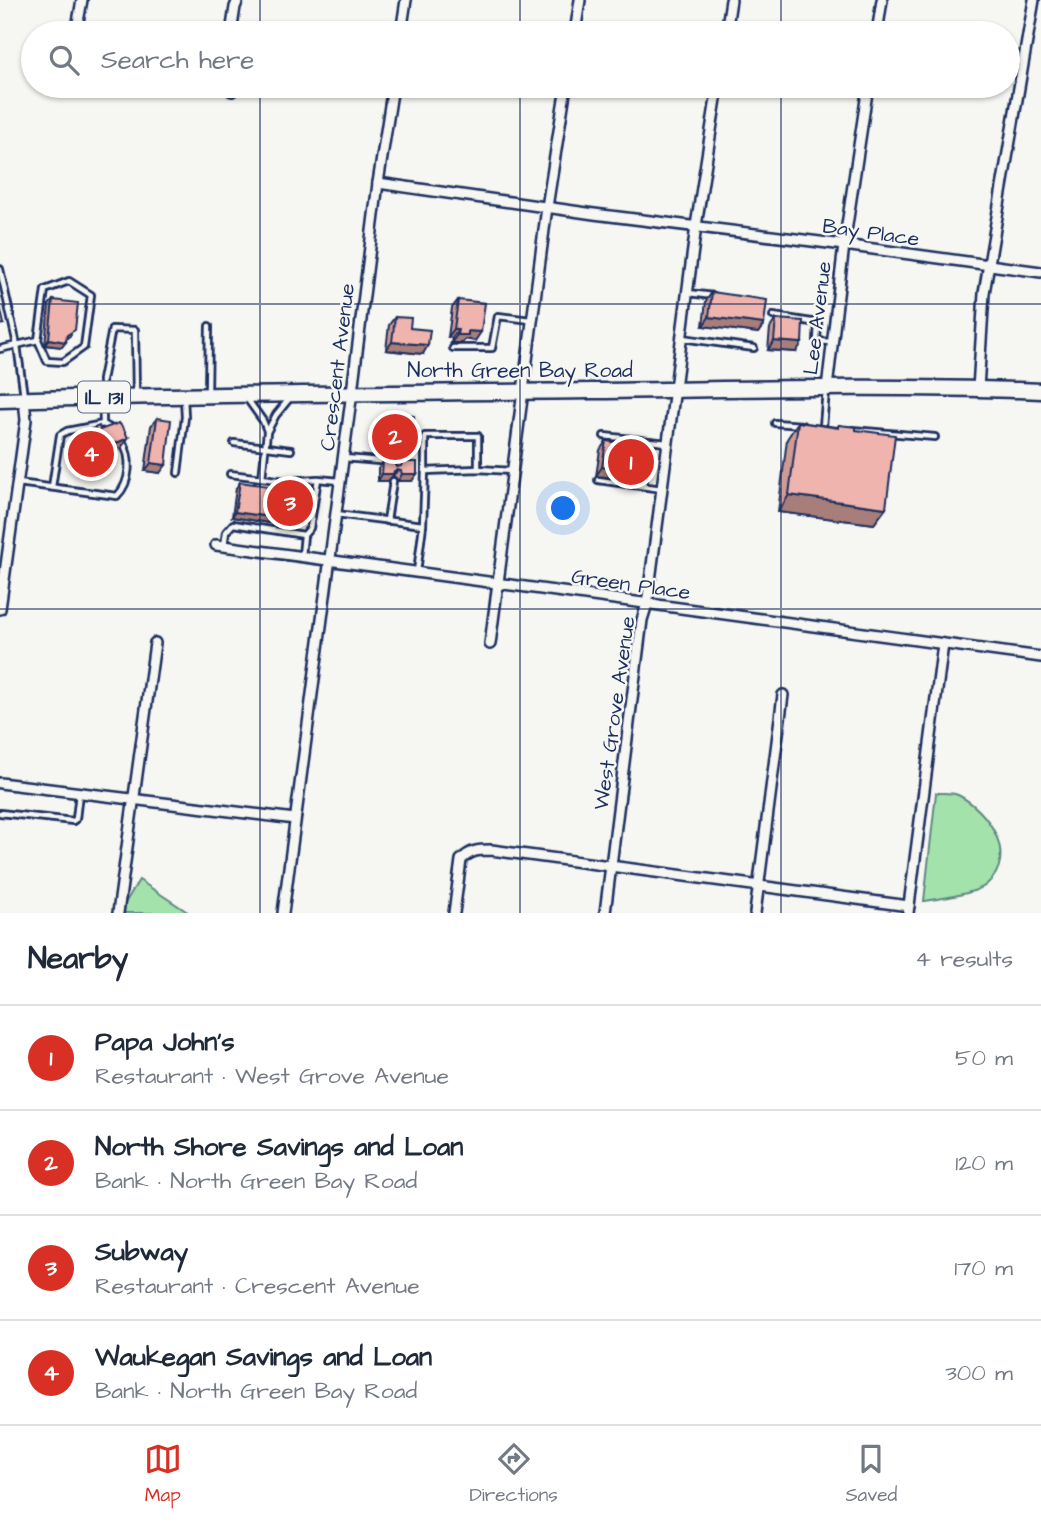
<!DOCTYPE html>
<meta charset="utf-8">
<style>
:root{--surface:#fff;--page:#f6f6f7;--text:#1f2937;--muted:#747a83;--line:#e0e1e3;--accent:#d93025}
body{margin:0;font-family:"Architects Daughter",sans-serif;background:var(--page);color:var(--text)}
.you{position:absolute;left:564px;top:509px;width:24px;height:24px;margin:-18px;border:5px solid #fff;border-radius:50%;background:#1a73e8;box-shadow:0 0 0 10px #1a73e833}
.badge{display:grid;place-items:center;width:46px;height:46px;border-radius:50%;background:var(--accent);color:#fff;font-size:23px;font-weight:700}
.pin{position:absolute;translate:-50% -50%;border:4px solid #fff;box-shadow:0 2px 7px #0006}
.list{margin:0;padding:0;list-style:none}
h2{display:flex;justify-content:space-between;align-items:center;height:91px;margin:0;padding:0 28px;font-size:30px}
h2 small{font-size:23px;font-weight:400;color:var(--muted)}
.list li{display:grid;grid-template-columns:46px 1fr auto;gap:21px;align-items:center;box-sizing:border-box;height:105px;padding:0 28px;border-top:2px solid var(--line)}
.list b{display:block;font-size:26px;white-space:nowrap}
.list p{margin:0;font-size:23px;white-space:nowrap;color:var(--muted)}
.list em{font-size:23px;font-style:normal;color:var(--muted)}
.icon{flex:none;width:38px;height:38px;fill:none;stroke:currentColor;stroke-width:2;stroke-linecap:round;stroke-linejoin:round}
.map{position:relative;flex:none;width:1041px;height:913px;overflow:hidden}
.search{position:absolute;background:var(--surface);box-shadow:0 2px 5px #0004;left:21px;right:21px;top:21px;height:77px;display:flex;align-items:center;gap:18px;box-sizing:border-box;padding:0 24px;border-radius:38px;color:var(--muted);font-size:26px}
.sheet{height:511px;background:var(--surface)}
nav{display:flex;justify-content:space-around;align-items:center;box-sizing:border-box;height:98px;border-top:2px solid var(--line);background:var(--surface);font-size:19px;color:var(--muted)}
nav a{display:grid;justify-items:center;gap:4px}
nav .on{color:var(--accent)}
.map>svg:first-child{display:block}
.green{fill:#a3e2ab;stroke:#5f8884;stroke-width:2}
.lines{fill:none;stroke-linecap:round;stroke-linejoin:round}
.service-casing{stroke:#1b2f5e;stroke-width:10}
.minor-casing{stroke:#1b2f5e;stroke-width:14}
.primary-casing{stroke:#1b2f5e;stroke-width:19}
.service{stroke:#f6f6f2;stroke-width:4.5}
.minor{stroke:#f6f6f2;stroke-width:9}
.primary{stroke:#f6f6f2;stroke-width:14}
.wall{fill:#ce9b95;stroke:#1b2f5e;stroke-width:2}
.shaded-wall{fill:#a77e79;stroke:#1b2f5e;stroke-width:2}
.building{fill:#efb4ad;stroke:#1b2f5e;stroke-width:2}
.grid{fill:none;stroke:#1b2f5e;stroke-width:2;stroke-opacity:0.55}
.labels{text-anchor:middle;stroke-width:5;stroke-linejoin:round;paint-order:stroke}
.shield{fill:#f6f6f2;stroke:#5d6b8a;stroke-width:2}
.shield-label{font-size:19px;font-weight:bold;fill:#1b2f5e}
.street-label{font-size:21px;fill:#1b2f5e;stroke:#f6f6f2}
</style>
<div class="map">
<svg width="1041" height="913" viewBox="0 0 1041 913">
<rect width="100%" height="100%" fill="#f6f6f2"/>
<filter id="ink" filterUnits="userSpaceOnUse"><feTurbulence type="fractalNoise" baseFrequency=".0143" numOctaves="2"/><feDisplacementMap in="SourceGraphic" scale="14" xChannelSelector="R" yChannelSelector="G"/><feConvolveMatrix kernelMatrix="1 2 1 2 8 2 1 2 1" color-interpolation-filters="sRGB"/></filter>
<g filter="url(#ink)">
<g class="green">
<path d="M936,793C943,793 952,792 958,795C988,810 1019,856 987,884C977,894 938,899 924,901Z"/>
<polygon points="139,880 189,913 119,913"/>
</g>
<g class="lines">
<g class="service-casing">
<g id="service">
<polyline points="0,269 17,345 24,396"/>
<polyline points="688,293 714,296"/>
<polyline points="773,316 818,323 817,341 831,342"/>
<polyline points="682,338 754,348"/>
<polyline points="453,348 492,348 498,316 531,320"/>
<polyline points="0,349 38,340 45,290 69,281 91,295 84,347 63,362 47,361 38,340"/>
<polyline points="208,392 209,326"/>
<polyline points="248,400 263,421 267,431"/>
<polyline points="775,423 802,425"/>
<polyline points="823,427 826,390"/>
<polyline points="112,429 103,424 102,380 112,329 135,330 136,396"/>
<polyline points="852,430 935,437"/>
<polyline points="604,436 667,443"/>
<polyline points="234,443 291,450"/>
<polyline points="344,458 391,462 392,465"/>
<polyline points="425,471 478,469 512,471"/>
<polyline points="178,473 185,417 184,397"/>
<polyline points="230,474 285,481 318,479 340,481"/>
<polyline points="262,478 267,432 276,415 289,399"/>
<polyline points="598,480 662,489"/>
<path d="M18,483L117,496C131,482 132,457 122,441"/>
<polyline points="643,486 649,441"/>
<polyline points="52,487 60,435 67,431 103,424"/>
<polyline points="336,514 423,525 417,572"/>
<polyline points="387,521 393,481"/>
<polyline points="423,525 425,471 425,436 478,436 478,469"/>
<polyline points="224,546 226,532 233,524 304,535"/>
<polyline points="302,556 304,535 310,528 318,479"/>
<polyline points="0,813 73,821 76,819 79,793"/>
</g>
</g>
<g class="minor-casing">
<g id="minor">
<polyline points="76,33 82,0"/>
<polyline points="231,33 235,7 238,0"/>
<polyline points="401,33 406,0"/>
<polyline points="575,33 580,0"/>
<polyline points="726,33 731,0"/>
<polyline points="877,33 882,0"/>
<polyline points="232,91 233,86"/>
<polyline points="378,183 594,214 844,245 1041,272"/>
<polyline points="827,388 844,245 868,86"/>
<polyline points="978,389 984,293 1034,0"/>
<polyline points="216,545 1041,657"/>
<polyline points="0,609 26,420 24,399"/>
<polyline points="490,644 547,207 566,86"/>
<polyline points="0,783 295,819"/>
<polyline points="118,913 155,643"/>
<polyline points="283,913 352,392 378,183 393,86"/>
<path d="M454,913L461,860C471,850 478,850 491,850L909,906"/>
<polyline points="605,913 642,620 647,604 696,226 718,86"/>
<polyline points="755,913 783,695"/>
<polyline points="908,913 943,644"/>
</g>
</g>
<g class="primary-casing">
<path id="primary" d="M0,400C197,394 394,393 592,391C741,389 891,385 1041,391"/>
</g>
<use href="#service" class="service"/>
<use href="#minor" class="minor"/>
<use href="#primary" class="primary"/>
</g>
<g class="wall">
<polygon points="712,292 764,324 758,333 703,326 706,301"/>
<polygon points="53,300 71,335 67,338 62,347 45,345 49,305"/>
<polygon points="458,300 475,341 465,339 462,343 451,343 452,338 448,337 452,308"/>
<polygon points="395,317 410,328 423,354 386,350 389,325"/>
<polygon points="776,319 796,352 768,350 770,328"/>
<polygon points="385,416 410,452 405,452 406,462 412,481 398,481 396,478 393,476 391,477 388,481 378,481 378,469 383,462 397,467 395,459 389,457 390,452 380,452 380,423"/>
<polygon points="157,418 160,473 145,471 151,426"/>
<polygon points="798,422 837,427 839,425 856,430 886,508 874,524 778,512 787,439"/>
<polygon points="100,430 128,438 120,449 110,454 102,464 82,473 70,445 78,434"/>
<polygon points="606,441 640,472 634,480 596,476 600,450"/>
<polygon points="240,482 299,521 295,527 232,517 236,488"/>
</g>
<g class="shaded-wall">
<polygon points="709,317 764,324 758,333 703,326"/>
<polygon points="454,329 458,329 452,338 448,337"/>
<polygon points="468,331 481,332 475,341 465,339 462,343 451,343 457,335"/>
<polygon points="49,339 66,342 62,347 45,345"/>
<polygon points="774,341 802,343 796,352 768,350"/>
<polygon points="392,342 428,345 423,354 386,350"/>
<polygon points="128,438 120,449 110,454 102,464 82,473 90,462 107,447"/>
<polygon points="405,445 414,445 410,452 400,452"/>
<polygon points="385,446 394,446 390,452 380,452"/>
<polygon points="394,450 399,452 395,459 389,457"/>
<polygon points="151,463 166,465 160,473 145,471"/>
<polygon points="602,467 640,472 634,480 596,476"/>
<polygon points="398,470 388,481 378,481 382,474"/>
<polygon points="402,474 417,474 412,481 398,481"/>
<polygon points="789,495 886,508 874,524 778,512"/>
<polygon points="235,512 299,521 295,527 232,517"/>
</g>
<g class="building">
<polygon points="712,292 767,300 764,324 709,317"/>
<polygon points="53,300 78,303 75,330 67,335 66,342 49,339"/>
<polygon points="458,300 485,303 481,332 468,331 468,335 457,335 458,329 454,329"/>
<polygon points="0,306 4,324 0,325"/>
<polygon points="395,317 411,318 410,328 430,330 428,345 392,342"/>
<polygon points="776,319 803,321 802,343 774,341"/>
<polygon points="401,414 414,416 414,445 405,445 406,462 417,462 417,474 402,474 401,471 398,470 394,471 393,474 382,474 383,462 393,462 397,467 401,466 402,463 399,452 394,450 394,446 385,446 385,416"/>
<polygon points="157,418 171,420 166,465 151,463"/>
<polygon points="798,422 838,428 839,425 856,427 856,430 895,435 886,508 789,495"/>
<polygon points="119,423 124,429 128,438 107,447 110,453 90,462 78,434 99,426 100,430"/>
<polygon points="606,441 643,446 640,472 602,467"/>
<polygon points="240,482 303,491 299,521 235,512"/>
</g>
</g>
<path class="grid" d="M260,0V33M520,0V33M781,0V33M260,86V913M520,86V913M781,86V913M0,304H1041M0,609H1041"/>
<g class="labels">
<rect class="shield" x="78" y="381.5" width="52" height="31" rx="5"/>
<g class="shield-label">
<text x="104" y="404">IL 131</text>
</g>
<g class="street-label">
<text transform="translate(871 232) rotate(8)" y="7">Bay Place</text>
<text transform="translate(817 318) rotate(-83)" y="7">Lee Avenue</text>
<text transform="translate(337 367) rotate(-83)" y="7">Crescent Avenue</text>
<text x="520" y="377">North Green Bay Road</text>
<text transform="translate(631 584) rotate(8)" y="7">Green Place</text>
<text transform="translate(614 713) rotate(-82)" y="7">West Grove Avenue</text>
</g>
</g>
</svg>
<div class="you"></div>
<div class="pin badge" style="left:631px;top:462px">1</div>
<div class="pin badge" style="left:395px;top:437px">2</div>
<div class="pin badge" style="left:290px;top:503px">3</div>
<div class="pin badge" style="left:91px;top:454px">4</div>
<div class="search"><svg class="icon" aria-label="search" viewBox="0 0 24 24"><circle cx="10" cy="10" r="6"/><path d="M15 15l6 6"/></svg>Search here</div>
</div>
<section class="sheet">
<h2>Nearby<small>4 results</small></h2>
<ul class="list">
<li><span class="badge">1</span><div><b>Papa John's</b><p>Restaurant · West Grove Avenue</p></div><em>50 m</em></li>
<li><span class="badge">2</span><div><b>North Shore Savings and Loan</b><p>Bank · North Green Bay Road</p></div><em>120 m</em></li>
<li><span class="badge">3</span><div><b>Subway</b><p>Restaurant · Crescent Avenue</p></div><em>170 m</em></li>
<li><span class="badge">4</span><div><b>Waukegan Savings and Loan</b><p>Bank · North Green Bay Road</p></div><em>300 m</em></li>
</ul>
</section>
<nav>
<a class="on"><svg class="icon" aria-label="map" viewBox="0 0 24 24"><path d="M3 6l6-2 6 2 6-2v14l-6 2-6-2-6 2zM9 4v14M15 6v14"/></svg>Map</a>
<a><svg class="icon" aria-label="directions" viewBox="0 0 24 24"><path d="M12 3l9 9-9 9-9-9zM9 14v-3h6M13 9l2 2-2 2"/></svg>Directions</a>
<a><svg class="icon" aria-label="saved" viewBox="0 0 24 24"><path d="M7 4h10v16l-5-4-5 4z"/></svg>Saved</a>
</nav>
